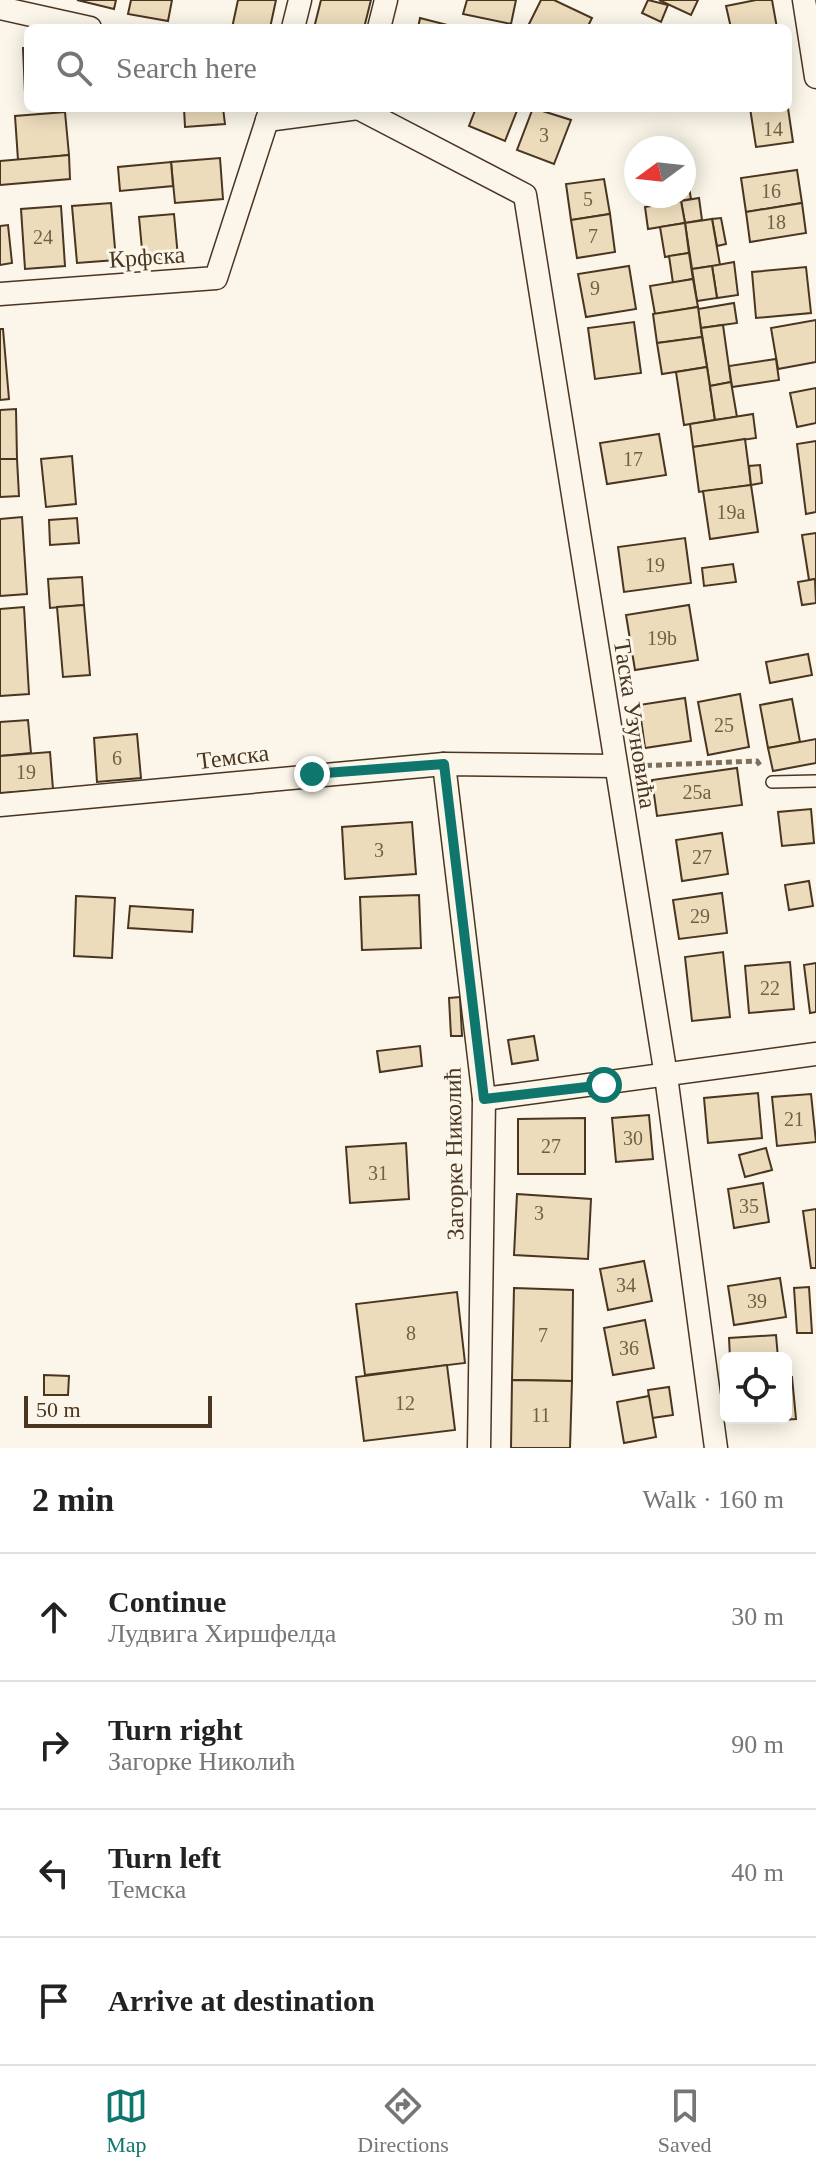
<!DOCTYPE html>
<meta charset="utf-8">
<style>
:root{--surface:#fff;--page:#f6f6f6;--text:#222;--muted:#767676;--line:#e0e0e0;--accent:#0f766e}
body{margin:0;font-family:Georgia,serif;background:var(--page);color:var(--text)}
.controls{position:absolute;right:24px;bottom:24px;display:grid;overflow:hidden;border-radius:12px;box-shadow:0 4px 20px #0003}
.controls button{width:72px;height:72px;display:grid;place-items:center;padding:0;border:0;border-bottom:2px solid var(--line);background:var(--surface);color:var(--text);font:40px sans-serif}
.compass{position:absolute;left:624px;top:136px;width:72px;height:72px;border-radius:50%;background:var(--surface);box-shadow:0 4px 20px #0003;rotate:255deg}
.scale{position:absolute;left:24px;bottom:20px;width:188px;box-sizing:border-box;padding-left:8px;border:4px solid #4a3520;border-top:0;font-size:22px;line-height:28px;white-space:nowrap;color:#4a3520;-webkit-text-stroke:6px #fbf6e9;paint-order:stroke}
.stop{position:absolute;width:24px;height:24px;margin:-18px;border:6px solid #0f766e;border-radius:50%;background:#fff}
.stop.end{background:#0f766e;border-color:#fff;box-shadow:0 2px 8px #0008}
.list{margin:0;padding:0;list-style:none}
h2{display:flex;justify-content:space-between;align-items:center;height:104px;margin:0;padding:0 32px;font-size:34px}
h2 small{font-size:26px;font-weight:400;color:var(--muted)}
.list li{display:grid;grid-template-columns:52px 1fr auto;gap:24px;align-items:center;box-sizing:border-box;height:128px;padding:0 32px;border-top:2px solid var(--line)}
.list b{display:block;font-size:30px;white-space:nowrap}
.list p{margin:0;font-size:26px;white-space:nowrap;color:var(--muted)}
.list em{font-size:26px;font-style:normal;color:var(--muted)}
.icon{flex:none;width:44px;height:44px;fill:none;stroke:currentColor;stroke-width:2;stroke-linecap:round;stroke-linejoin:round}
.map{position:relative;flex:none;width:816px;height:1448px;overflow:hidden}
.search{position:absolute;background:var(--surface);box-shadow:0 4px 20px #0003;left:24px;right:24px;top:24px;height:88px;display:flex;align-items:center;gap:20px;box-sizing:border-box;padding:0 28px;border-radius:12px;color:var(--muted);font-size:30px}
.sheet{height:616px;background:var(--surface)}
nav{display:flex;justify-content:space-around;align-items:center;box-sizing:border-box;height:112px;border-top:2px solid var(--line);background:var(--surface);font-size:22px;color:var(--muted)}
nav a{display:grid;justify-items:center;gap:4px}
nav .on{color:var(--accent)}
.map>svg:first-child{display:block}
.building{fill:#ecdcbc;stroke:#4a3520;stroke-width:2}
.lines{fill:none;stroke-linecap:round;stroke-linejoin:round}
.lane-casing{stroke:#4a3520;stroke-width:14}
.street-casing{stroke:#4a3520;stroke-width:25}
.path{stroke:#7f6f5c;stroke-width:5;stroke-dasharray:6 4;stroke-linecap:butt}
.lane{stroke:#fbf6e9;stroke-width:11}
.street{stroke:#fbf6e9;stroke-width:22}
.route{stroke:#0f766e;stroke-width:10}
.labels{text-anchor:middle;stroke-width:6;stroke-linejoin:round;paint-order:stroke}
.number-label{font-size:20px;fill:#725f47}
.street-label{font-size:24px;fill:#4a3520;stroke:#fbf6e9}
</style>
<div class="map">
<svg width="816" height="1448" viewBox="0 0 816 1448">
<rect width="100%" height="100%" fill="#fbf6e9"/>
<g class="building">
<polygon points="77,0 116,0 114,9"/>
<polygon points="131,0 172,0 168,21 128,14"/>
<polygon points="238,0 276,0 270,28 232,28"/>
<polygon points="321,0 371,0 364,28 314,28"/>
<polygon points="467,0 516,0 511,24 463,14"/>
<polygon points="541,0 554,0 592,18 587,28 528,26"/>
<polygon points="648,0 668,5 661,22 642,13"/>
<polygon points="659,0 698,0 691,15"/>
<polygon points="756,0 772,0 777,28 731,28 726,6"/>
<polygon points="420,18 459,28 418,28"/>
<polygon points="23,48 28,48 28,92 25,93"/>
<polygon points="184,108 223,108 225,124 185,127"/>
<polygon points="476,108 518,108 505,141 469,126"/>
<polygon points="533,108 571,120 554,164 517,150"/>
<polygon points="750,108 788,108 793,142 756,147"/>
<polygon points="65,112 69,155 18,160 15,116"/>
<polygon points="69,155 70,179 0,185 0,161"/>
<polygon points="220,158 223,199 175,203 171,162"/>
<polygon points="171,162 173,186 120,191 118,167"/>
<polygon points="797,170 802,203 746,212 741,178"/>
<polygon points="687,175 691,199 665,204 664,196 684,196"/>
<polygon points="604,179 610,214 571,220 566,184"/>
<polygon points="699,198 702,220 685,223 681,201"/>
<polygon points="681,201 685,223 648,229 645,207"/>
<polygon points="111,203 116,260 77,263 72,206"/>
<polygon points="802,203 806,233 750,242 746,212"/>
<polygon points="61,206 65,266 25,269 21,209"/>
<polygon points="174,214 178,257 143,260 139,217"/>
<polygon points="610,214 615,252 577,258 571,220"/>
<polygon points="721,218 726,244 717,246 712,219"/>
<polygon points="712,219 720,265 692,269 685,223"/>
<polygon points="685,223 689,253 665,257 660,227"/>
<polygon points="8,225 12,263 0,265 0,226"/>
<polygon points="689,253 693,279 673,283 669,256"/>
<polygon points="734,262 738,295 717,298 712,266"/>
<polygon points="629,266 636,309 586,317 578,274"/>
<polygon points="712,266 717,298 697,301 692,269"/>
<polygon points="806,267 811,313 756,318 752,272"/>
<polygon points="693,279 698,307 655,314 650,286"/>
<polygon points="734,303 737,323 701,328 698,309"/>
<polygon points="698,307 702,337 657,343 653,314"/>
<polygon points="816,320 816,362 778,369 771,328"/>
<polygon points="634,322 641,373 595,379 588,328"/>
<polygon points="723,325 731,382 710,386 701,328"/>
<polygon points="0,329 3,329 9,399 0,400"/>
<polygon points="702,337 707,367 662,374 657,343"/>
<polygon points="776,359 779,380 732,387 729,366"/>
<polygon points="707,367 715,420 684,425 676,372"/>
<polygon points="731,382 737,417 715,420 710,386"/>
<polygon points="816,388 816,423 797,427 790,393"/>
<polygon points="16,409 17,459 0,459 0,410"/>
<polygon points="753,414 756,438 693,447 690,424"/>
<polygon points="659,434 666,475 607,484 600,443"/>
<polygon points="745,439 751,485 699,492 693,447"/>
<polygon points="816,441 816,512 806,514 797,444"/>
<polygon points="72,456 76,504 46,507 41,459"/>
<polygon points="0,459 17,459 19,496 0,497"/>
<polygon points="760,465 762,483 751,485 749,466"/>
<polygon points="751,485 758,532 710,539 703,491"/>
<polygon points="22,517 27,594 0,596 0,519"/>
<polygon points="77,518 79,543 50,545 49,520"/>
<polygon points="816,533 816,579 809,580 802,535"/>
<polygon points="685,538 691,583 624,592 618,547"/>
<polygon points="733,564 736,582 704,586 702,568"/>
<polygon points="82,577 84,605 50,608 48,579"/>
<polygon points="815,579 816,603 802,605 798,582"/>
<polygon points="84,605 90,675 63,677 57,607"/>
<polygon points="689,605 698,660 635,670 626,615"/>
<polygon points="24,607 29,694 0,696 0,609"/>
<polygon points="808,654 812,675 770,683 766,662"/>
<polygon points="740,694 749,747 708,755 698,702"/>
<polygon points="685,698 691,741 645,748 639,705"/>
<polygon points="792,699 800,742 768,748 760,705"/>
<polygon points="28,720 31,753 0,756 0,722"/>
<polygon points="137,734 141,778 97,782 94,738"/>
<polygon points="816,739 816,763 773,771 768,748"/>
<polygon points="50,752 53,789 0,793 0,756"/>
<polygon points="737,768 742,805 657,816 652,780"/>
<polygon points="811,809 814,843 782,846 778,812"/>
<polygon points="412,822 416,874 345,879 342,827"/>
<polygon points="722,833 728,874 682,881 676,840"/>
<polygon points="809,881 813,906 789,910 785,885"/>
<polygon points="722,893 727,933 679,939 673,900"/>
<polygon points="419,895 421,948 362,950 360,897"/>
<polygon points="76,896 115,898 112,958 74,956"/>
<polygon points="130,906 193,910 192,932 128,928"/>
<polygon points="723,952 730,1017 692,1021 685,957"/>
<polygon points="790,962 794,1009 749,1013 745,966"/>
<polygon points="816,963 816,1012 810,1013 804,965"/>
<polygon points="460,997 462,1036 451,1036 449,998"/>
<polygon points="534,1036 538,1060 512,1064 508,1040"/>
<polygon points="420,1046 422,1066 380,1072 377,1051"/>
<polygon points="758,1093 762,1138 708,1143 704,1098"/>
<polygon points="811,1094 816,1142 777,1146 772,1097"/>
<polygon points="649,1115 653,1159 616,1162 612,1118"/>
<polygon points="585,1118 585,1174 518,1174 518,1119"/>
<polygon points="406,1143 409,1199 350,1203 346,1147"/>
<polygon points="766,1148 772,1170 745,1177 739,1155"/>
<polygon points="763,1183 769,1222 734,1228 728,1189"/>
<polygon points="517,1194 591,1199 588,1259 514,1255"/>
<polygon points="816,1209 816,1268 811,1268 803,1211"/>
<polygon points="644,1261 652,1301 608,1310 600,1269"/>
<polygon points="780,1278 786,1317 734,1325 728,1286"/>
<polygon points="809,1287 812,1333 797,1333 794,1288"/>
<polygon points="514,1288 573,1290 572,1381 512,1380"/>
<polygon points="457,1292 465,1363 365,1375 356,1304"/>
<polygon points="645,1320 654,1368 613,1375 604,1328"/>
<polygon points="776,1335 778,1358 730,1358 729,1338"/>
<polygon points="447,1365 455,1430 364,1441 356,1377"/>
<polygon points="44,1375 69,1376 68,1395 44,1395"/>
<polygon points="786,1377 792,1377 796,1419 762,1421 762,1418 786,1418"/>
<polygon points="512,1380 572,1381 570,1448 511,1448"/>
<polygon points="669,1387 673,1415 652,1418 648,1390"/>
<polygon points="649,1396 656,1437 624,1443 617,1402"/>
</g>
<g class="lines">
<g class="lane-casing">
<polyline id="lane" points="772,782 816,781"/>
</g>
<g class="street-casing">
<g id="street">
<polyline points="804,0 816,77"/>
<polyline points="0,8 90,28"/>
<polyline points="293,28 300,0"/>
<polyline points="379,28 386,0"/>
<polyline points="358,108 525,195 666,1076 716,1448"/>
<polyline points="267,120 358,108"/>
<polyline points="0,294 216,278 271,108"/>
<polyline points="444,764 484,1099 479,1448"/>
<polyline points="0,805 444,764 615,766"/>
<polyline points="484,1099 816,1054"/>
</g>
</g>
<polyline class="path" points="636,766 757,761 762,768"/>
<use href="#lane" class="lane"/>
<use href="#street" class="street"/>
</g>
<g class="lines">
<polyline class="route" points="312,774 444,764 484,1099 604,1085"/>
</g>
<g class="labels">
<g class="number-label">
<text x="773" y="136">14</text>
<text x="544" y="142">3</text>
<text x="771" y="198">16</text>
<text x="588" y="206">5</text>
<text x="776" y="229">18</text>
<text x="593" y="243">7</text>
<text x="43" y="244">24</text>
<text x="595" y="295">9</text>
<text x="633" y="466">17</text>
<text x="731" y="519">19a</text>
<text x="655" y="572">19</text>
<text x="662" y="645">19b</text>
<text x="724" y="732">25</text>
<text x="117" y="765">6</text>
<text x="26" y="779">19</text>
<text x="697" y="799">25a</text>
<text x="379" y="857">3</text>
<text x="702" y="864">27</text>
<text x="700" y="923">29</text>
<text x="770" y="995">22</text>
<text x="794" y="1126">21</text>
<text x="633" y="1145">30</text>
<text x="551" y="1153">27</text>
<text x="378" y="1180">31</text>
<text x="749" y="1213">35</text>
<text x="539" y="1220">3</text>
<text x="626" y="1292">34</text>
<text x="757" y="1308">39</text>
<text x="411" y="1340">8</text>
<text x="543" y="1342">7</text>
<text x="629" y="1355">36</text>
<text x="405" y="1410">12</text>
<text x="541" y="1422">11</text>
</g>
<g class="street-label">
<text transform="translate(147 257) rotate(-4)" y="8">Крфска</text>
<text transform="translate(635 724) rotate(81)" y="8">Таска Узуновића</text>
<text transform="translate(233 757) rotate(-7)" y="8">Темска</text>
<text transform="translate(454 1154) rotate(-91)" y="8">Загорке Николић</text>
</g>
</g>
</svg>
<div class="controls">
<button><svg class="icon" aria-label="locate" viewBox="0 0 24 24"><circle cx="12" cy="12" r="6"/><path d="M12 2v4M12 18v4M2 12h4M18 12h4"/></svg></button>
</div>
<svg class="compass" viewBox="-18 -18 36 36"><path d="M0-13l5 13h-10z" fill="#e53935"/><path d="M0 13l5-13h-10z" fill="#767676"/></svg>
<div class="scale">50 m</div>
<div class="stop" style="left:604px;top:1085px"></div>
<div class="stop end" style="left:312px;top:774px"></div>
<div class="search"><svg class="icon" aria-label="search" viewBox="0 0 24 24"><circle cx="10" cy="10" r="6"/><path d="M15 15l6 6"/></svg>Search here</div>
</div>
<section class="sheet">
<h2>2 min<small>Walk · 160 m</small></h2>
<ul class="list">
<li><svg class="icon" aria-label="ahead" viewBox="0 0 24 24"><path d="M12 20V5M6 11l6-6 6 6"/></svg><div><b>Continue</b><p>Лудвига Хиршфелда</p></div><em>30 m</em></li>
<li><svg class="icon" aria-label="right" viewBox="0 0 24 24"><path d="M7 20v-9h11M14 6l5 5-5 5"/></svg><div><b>Turn right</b><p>Загорке Николић</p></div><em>90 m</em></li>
<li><svg class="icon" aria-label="left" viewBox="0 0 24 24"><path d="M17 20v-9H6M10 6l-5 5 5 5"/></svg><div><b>Turn left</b><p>Темска</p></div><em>40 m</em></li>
<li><svg class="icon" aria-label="arrive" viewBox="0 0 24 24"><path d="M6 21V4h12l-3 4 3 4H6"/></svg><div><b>Arrive at destination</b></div></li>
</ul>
</section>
<nav>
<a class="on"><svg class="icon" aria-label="map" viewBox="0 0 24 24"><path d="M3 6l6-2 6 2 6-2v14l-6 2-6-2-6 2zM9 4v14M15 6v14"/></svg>Map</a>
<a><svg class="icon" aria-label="directions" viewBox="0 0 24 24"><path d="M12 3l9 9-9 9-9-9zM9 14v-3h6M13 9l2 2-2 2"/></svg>Directions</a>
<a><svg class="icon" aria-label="saved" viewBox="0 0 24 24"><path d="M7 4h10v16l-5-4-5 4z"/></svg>Saved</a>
</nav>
